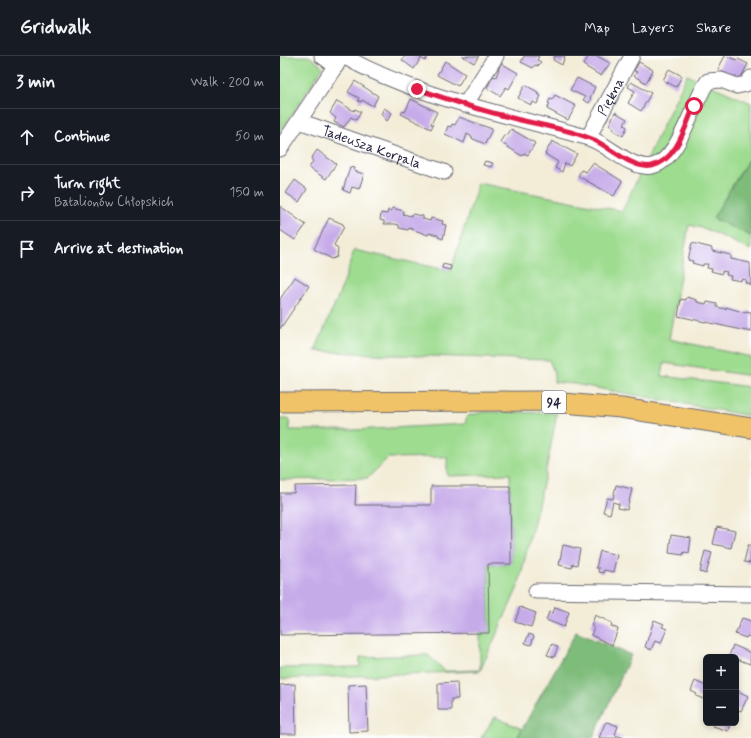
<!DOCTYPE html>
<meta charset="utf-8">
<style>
:root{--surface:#171b24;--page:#242831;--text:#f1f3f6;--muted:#9ea1a6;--line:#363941}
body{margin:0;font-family:Mynerve,sans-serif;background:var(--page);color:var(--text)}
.controls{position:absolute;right:12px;bottom:12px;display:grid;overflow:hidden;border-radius:6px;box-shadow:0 2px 6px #0003}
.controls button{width:36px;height:36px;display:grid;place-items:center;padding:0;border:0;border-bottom:1px solid var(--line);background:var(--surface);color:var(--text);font:20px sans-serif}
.stop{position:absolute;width:12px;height:12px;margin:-9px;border:3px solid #e11d48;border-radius:50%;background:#fff}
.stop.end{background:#e11d48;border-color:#fff;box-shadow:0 1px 4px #0008}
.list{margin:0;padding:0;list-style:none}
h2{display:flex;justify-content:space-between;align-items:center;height:52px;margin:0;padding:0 16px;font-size:17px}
h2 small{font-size:13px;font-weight:400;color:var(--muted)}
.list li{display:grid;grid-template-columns:26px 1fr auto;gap:12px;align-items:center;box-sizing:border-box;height:56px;padding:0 16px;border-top:1px solid var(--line)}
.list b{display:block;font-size:15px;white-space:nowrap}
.list p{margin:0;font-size:13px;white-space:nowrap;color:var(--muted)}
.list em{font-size:13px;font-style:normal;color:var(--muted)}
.icon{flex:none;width:22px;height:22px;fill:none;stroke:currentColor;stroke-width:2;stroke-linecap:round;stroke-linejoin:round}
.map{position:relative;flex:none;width:471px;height:682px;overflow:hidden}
header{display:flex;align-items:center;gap:24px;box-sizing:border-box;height:56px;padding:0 20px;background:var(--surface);border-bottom:1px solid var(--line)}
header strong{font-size:19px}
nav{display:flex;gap:22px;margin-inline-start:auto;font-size:14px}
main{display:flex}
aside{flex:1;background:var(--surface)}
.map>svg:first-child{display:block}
.green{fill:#9edc90;stroke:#607f66}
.forest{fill:#7ebc7a;stroke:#506f5a}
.building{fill:#c6abe9}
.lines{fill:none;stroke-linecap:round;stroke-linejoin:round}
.minor-casing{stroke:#6b6972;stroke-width:17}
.major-casing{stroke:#6b6972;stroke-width:21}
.minor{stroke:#fff;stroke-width:15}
.major{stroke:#f0c369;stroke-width:19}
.route{stroke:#e11d48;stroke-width:5}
.labels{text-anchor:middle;stroke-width:3;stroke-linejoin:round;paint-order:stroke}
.shield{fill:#fff;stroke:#646476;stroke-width:1}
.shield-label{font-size:13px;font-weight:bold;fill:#22223b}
.street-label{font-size:14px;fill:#22223b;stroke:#fff}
</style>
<header>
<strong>Gridwalk</strong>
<nav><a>Map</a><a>Layers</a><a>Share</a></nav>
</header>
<main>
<aside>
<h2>3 min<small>Walk · 200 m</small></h2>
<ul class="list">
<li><svg class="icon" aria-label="ahead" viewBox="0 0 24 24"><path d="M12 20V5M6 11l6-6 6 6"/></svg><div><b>Continue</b></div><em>50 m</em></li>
<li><svg class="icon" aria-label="right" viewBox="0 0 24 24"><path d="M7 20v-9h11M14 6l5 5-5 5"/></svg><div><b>Turn right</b><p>Batalionów Chłopskich</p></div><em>150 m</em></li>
<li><svg class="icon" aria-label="arrive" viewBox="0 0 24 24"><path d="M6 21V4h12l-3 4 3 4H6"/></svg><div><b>Arrive at destination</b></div></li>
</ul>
</aside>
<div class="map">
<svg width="471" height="682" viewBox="0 0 471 682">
<rect width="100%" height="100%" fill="#fff"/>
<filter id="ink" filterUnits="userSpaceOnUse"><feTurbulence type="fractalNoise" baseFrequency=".025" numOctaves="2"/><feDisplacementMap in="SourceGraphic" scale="8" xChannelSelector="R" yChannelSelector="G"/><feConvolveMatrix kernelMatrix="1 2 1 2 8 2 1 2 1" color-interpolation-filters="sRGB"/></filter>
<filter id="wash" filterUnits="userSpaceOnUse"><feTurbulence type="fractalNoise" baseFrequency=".012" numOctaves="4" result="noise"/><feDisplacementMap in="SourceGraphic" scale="16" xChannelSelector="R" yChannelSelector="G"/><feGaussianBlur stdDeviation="0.9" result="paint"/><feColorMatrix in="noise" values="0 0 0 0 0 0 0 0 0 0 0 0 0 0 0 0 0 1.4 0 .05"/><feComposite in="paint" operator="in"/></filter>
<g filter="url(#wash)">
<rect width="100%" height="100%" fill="#f3edd8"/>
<g class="green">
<polygon points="0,0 29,0 43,11 0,77"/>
<polygon points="407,19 471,47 471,99 433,162 471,180 471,194 426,173 409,169 389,283 471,301 471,320 384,307 382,320 471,331 471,360 294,328 274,326 274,316 269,304 115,299 35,295 64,226 74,194 171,215 198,127 342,155"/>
<polygon points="203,356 277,357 265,420 238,531 200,615 0,623 0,612 80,611 80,601 148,599 165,615 200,614 200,577 209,576 208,508 231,508 230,418 167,420 167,401 108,402 88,422 0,424 0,363 9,363 10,374 74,374 185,368 187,360"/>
<polygon points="215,661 242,673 237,682 201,682"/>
</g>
<g class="forest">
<polygon points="471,99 471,180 433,162"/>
<polygon points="296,576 351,599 313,682 237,682"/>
</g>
<g id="blocks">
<g class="building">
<polygon points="125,0 148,0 145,5 141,2 134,13 122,4"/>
<polygon points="182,0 199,0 194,7"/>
<polygon points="244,0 259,0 257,4 261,6 258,10 255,9 253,12 241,6"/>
<polygon points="275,0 285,0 282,9 273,4"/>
<polygon points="309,0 317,0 330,7 321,20 303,9"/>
<polygon points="445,0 457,4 458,3 468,8 459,25 438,13"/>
<polygon points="165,5 185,18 178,30 157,19"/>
<polygon points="359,6 373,14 366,27 354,20 357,16 354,15"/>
<polygon points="221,7 238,17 229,33 226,31 220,40 207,32 213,20 216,21"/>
<polygon points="389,13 402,20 396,31 383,24"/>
<polygon points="297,22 315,31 310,42 311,43 309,47 303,44 305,41 290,34"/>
<polygon points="75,25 98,40 93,50 82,44 81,46 78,45 79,42 68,36"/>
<polygon points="351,26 371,37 361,55 348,47 355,35 348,31"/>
<polygon points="245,29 258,36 257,38 261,40 257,48 253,46 251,49 238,42"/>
<polygon points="275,39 296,50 288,64 267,53 270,48 268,47 270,43 272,44"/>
<polygon points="131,43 157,56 151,68 153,69 151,73 121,58 123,55 125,56"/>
<polygon points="57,45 74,55 75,53 81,56 76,64 71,61 64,71 54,66 56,62 50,57"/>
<polygon points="104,52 112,57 107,65 101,58"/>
<polygon points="335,56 347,63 344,69 347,71 343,80 333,74 334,72 329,69"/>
<polygon points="179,61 212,73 205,88 191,82 192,81 187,78 184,87 165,78 168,70 171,71 172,68 175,69"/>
<polygon points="231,73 255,87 248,99 244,97 242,100 220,86 225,78 227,80"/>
<polygon points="272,85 297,98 290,110 285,107 282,116 275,112 278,106 265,98"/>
<polygon points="37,94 56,108 46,123 29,112 33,105 31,103"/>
<polygon points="205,105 213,107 211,111 203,109"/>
<polygon points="313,107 342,125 334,140 298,120 301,114 306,116"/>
<polygon points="70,111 75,112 74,115 84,118 79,133 72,131 70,137 63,134"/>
<polygon points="15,124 27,133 19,146 6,137"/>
<polygon points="0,150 26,169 15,184 0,174"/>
<polygon points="112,152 124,155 123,158 131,160 132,158 143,160 143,163 150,165 151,162 163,165 162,168 166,169 163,183 158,181 158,179 149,177 148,179 129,172 128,174 119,172 119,169 115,168 104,168 104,165 100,164 101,157 107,158 108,154 112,155"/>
<polygon points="49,162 63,168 64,171 54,189 58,193 57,201 52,203 34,193"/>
<polygon points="412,187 432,192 432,195 451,199 451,203 470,207 471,231 470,228 465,227 466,224 461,223 461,225 450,223 451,220 446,219 447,216 442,215 442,218 431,215 432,213 427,212 428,208 423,208 423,210 412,207 413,205 408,204"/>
<polygon points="163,208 171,210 170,214 162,212"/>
<polygon points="15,221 29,230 0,273 0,243"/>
<polygon points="407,241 417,244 417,246 422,247 426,248 427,246 437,248 437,251 441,252 446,253 446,251 466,257 466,255 471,256 471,276 398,260 401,243 406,244"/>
<polygon points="76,429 75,449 151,449 151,430 230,430 231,508 208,508 209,577 0,579 0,437 14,437 15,430"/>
<polygon points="336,429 352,433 347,454 338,452 339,448 333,446 330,458 323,456 327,442 333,443"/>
<polygon points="437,471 455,475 451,492 433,488"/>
<polygon points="391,479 411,482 409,497 404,496 403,499 389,497"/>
<polygon points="283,489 300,493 297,509 293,508 292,512 279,509"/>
<polygon points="468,489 471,489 471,507 464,506"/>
<polygon points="320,495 337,499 333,516 324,514 323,517 318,516 319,512 316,512"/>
<polygon points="425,495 432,497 426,518 420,516"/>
<polygon points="240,551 256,557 251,571 235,566"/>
<polygon points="275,551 289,556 284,571 266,564 269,556 273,557"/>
<polygon points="315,559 332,567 331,570 338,573 332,589 311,579 314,571 311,570"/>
<polygon points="462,562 471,565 471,581 467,580 466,582 455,578"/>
<polygon points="374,564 384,568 382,571 387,573 381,587 375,585 371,594 365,591"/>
<polygon points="249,578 254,580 251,589 245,587"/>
<polygon points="272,588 278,591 274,601 267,599"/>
<polygon points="453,589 471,597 470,608 449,600"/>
<polygon points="415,625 426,630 426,644 416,640 417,638 411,635"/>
<polygon points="177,626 178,643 171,643 171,654 158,654 158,627"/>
<polygon points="15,628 16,678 0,678 0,629"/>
<polygon points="86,628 88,675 69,676 68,629"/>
<polygon points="456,634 468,640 461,655 456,653"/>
<polygon points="327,666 338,670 335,679 345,682 319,682 325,667"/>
<polygon points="434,667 450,667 448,675 433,670"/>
</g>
</g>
</g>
<g filter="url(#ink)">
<use href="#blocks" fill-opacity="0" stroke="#6b6972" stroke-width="1"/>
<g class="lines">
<g class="minor-casing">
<g id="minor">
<polyline points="42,0 56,10"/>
<path d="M63,0C140,43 227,58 309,82C328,88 351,114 372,110C399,105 412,47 428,25L441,24L457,30L466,28L471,22"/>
<polyline points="185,49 216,0"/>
<path id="s1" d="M19,65L164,116"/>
<path id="s2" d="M308,82L352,0"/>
<polyline points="0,93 62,0"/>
<polyline points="256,535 471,538"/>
</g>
</g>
<g class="major-casing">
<polyline id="major" points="0,346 260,345 341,352 471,372"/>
</g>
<use href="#minor" class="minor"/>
<use href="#major" class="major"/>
</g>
</g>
<g class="lines" filter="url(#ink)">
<path class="route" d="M137,33C165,42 192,52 221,59C251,68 283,71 312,83C329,90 353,114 372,110C397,104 405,71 414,50"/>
</g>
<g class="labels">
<rect class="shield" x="262" y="335" width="24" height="22" rx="3"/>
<g class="shield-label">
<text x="274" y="351">94</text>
</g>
<g class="street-label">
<text dy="5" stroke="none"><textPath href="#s2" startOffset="47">Piękna</textPath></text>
<text dy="5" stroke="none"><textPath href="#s1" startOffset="77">Tadeusza Korpala</textPath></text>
</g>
</g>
</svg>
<div class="controls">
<button>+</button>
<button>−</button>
</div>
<div class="stop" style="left:414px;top:50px"></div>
<div class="stop end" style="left:137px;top:33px"></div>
</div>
</main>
